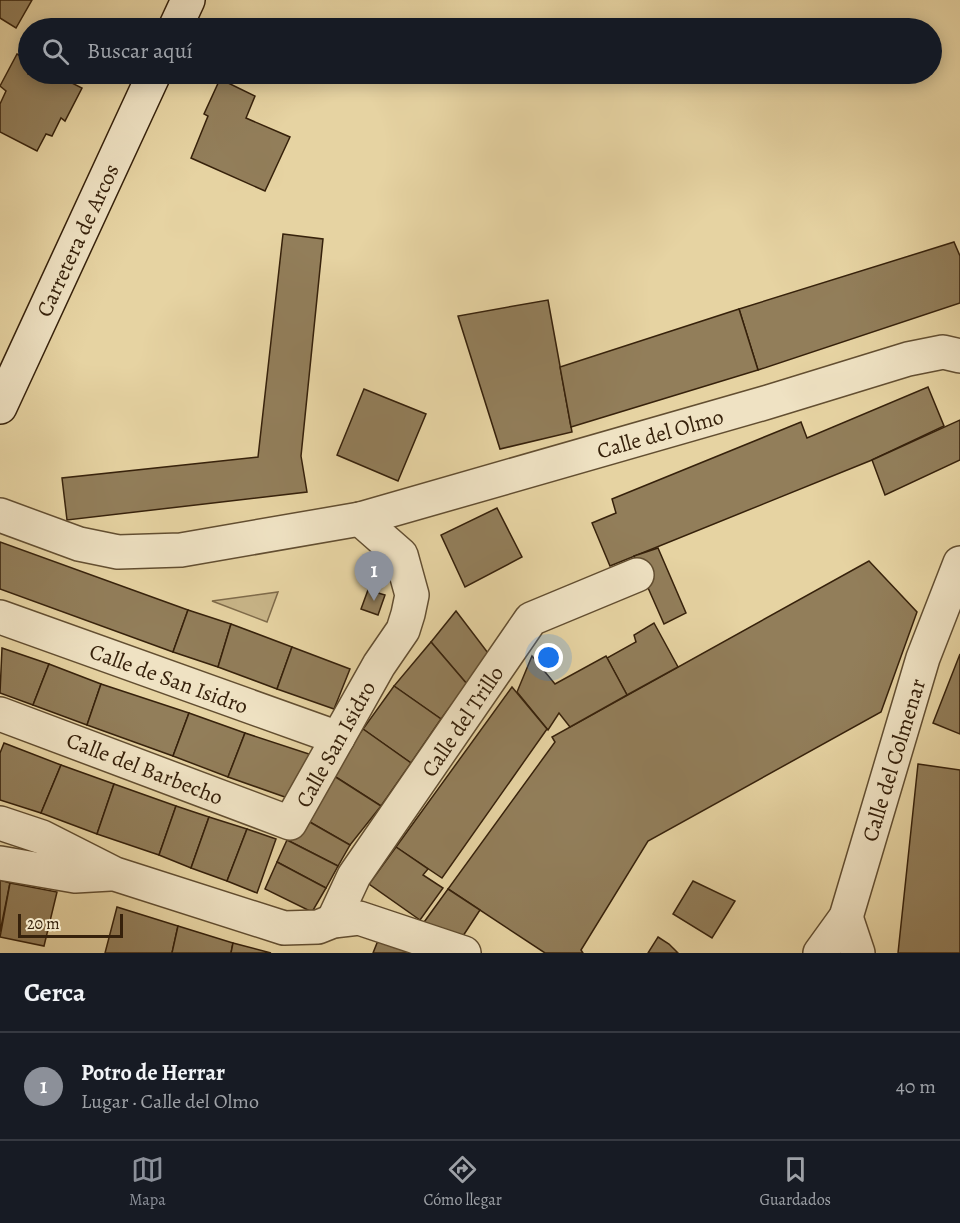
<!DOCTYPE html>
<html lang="es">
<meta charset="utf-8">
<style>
:root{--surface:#171b24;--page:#20242c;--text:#f1f3f6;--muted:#9ea1a6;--line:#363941;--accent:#8c9099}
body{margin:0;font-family:Alegreya,serif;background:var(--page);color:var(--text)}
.scale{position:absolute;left:18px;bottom:15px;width:105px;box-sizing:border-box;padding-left:6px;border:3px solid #36210b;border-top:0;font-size:16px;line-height:21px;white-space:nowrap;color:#36210b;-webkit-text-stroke:4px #efe2c3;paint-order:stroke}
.you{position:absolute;left:549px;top:658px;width:21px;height:21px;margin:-15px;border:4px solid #fff;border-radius:50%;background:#1a73e8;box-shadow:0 0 0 9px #1a73e833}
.badge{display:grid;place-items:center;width:39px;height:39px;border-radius:50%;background:var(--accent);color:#fff;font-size:20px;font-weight:700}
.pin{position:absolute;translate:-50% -50px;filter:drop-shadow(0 2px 3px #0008)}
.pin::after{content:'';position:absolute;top:32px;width:21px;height:18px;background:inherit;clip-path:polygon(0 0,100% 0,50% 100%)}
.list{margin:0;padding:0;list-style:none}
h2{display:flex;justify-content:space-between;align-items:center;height:78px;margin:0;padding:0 24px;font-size:26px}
h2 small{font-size:20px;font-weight:400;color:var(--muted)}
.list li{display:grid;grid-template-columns:39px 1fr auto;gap:18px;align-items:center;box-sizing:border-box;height:108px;padding:0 24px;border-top:2px solid var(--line)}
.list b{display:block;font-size:22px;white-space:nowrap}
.list p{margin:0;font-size:20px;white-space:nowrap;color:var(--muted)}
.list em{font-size:20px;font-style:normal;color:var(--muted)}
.icon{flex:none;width:33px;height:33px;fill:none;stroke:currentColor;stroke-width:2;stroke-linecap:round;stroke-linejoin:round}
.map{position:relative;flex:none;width:960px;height:953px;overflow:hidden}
.search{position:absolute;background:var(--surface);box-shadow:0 3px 15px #0003;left:18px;right:18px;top:18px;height:66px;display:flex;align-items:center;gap:15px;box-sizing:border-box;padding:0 21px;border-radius:33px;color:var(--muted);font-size:22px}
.sheet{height:186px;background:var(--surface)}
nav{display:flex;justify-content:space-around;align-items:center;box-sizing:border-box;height:84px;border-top:2px solid var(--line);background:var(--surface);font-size:16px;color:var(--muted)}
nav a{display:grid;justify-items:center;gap:3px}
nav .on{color:var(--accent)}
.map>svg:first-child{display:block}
.green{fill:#c8b588;stroke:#7f6b4a;stroke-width:1.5}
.building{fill:#927e5a;stroke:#36210b;stroke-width:1.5}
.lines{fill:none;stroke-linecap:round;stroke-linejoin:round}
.street-casing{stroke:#624e31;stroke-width:36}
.secondary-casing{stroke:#36210b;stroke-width:36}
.street{stroke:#efe2c3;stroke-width:33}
.secondary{stroke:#efe2c3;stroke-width:33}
.labels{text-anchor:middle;stroke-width:5;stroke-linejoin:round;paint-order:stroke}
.street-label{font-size:22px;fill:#36210b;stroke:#efe2c3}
</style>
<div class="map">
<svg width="960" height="953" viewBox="0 0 960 953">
<rect width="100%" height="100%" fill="#e6d3a2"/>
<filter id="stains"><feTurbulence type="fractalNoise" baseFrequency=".00333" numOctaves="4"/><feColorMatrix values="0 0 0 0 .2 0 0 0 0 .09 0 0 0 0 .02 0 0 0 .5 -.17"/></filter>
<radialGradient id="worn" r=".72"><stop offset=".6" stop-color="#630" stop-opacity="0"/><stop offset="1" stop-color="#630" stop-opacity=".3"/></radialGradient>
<polygon class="green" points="278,592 267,622 212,601"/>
<g class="building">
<polygon points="0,0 32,0 16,28 0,18"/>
<polygon points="17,54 28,60 28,74 54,74 82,88 65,121 61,118 52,136 46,134 37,151 0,132 0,104 6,91 0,86"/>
<polygon points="220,79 255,96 246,118 290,137 265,191 191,158 208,116 204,114"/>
<polygon points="283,234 323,239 301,456 307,492 67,520 62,478 258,457"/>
<polygon points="954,242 960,256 960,303 758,370 739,309"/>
<polygon points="548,300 572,432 500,449 458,316"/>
<polygon points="739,309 758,370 571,427 560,367"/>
<polygon points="928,387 944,426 872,460 610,566 592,523 616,513 612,499 801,422 807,438"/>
<polygon points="364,389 426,414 398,481 337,455"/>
<polygon points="960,420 960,460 885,495 872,460"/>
<polygon points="497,508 522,557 465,587 441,535"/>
<polygon points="0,542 188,610 173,652 0,589"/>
<polygon points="658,548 686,613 664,624 634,556"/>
<polygon points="869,561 917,612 881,712 648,841 581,950 583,953 545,953 448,889 555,742 552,737"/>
<polygon points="368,590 385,595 378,615 361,609"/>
<polygon points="188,610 231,624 218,667 173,652"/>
<polygon points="456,611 488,653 467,684 431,642"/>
<polygon points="654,623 678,667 627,695 607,658 636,642 634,635"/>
<polygon points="231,624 292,647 277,689 218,667"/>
<polygon points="431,642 467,684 441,719 394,686"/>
<polygon points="292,647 350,669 334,709 277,689"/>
<polygon points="2,648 49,664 33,705 0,693"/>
<polygon points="960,654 960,734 933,723"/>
<polygon points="532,656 555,684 606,656 627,695 570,727 559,713 548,730 517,692"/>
<polygon points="49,664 101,684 87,725 33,705"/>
<polygon points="101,684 189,713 173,756 87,725"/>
<polygon points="394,686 441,719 411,763 363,729"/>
<polygon points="512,687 547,729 442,878 396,847"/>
<polygon points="189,713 245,733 228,777 173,756"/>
<polygon points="363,729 411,763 381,806 331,774"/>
<polygon points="245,733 315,756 299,802 228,777"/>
<polygon points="4,743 61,765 41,813 0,800 0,753"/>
<polygon points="918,764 960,770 960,953 898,953"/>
<polygon points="61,765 114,784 97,834 41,813"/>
<polygon points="331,774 381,806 350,845 301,817"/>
<polygon points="114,784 176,806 159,855 97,834"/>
<polygon points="176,806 209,817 191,868 159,855"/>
<polygon points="209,817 247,829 227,881 191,868"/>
<polygon points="301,817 350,845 338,866 287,840"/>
<polygon points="247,829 276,839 257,893 227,881"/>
<polygon points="287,840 338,866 326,888 277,862"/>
<polygon points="396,847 428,869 423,875 443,888 420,920 369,884"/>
<polygon points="277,862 326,888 312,912 265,889"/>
<polygon points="0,880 10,883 0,932"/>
<polygon points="693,881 735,901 712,938 673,914"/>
<polygon points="10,883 57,892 44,946 0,937"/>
<polygon points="448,889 480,910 461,939 422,925"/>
<polygon points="117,907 178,926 172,953 105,953"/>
<polygon points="178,926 233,943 231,953 172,953"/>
<polygon points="658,937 669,944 678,953 648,953"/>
<polygon points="379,938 412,951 411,953 373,953"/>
<polygon points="233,943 271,953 231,953"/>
</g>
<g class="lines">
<g class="street-casing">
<g id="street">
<polyline points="0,515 79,544 118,552 181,550 360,519 768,402 908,359 943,352 960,356"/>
<polyline points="0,617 338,738"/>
<polyline points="0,714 290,823 379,665 403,630 408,614 412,595 401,555 360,519"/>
<polyline points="0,823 42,837 115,874 284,928 318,927 333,921 359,918 464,953"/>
<polyline points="0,863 75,876 110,874"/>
<polyline points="846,917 858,953"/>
<polyline points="333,921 354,876 531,619 637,575"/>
<polyline points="820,953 846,917 923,658 960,563"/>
</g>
</g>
<g class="secondary-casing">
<g id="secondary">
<polyline points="175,28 188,0"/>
<polyline points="0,407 154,74"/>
</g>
</g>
<use href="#street" class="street"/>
<use href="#secondary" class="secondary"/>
</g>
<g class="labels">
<g class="street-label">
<text transform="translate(77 240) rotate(-65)" y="8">Carretera de Arcos</text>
<text transform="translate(660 433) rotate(-16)" y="8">Calle del Olmo</text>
<text transform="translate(169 678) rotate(20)" y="8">Calle de San Isidro</text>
<text transform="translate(462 721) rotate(-56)" y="8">Calle del Trillo</text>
<text transform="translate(335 744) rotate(-61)" y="8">Calle San Isidro</text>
<text transform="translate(893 760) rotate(-73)" y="8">Calle del Colmenar</text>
<text transform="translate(145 768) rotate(21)" y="8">Calle del Barbecho</text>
</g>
</g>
<rect width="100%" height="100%" filter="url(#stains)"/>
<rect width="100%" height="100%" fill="url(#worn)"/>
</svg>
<div class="scale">20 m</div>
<div class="you"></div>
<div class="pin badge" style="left:374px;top:601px">1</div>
<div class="search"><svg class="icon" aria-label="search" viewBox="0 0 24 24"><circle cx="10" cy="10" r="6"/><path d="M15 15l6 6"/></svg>Buscar aquí</div>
</div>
<section class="sheet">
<h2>Cerca<small></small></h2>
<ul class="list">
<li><span class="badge">1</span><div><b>Potro de Herrar</b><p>Lugar · Calle del Olmo</p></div><em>40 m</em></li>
</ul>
</section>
<nav>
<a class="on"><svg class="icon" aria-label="map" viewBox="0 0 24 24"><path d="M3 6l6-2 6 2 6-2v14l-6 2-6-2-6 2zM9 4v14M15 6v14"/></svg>Mapa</a>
<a><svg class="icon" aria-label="directions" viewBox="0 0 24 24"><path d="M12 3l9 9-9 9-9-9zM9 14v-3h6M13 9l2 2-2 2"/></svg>Cómo llegar</a>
<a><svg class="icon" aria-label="saved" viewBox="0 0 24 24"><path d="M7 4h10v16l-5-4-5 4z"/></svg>Guardados</a>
</nav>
